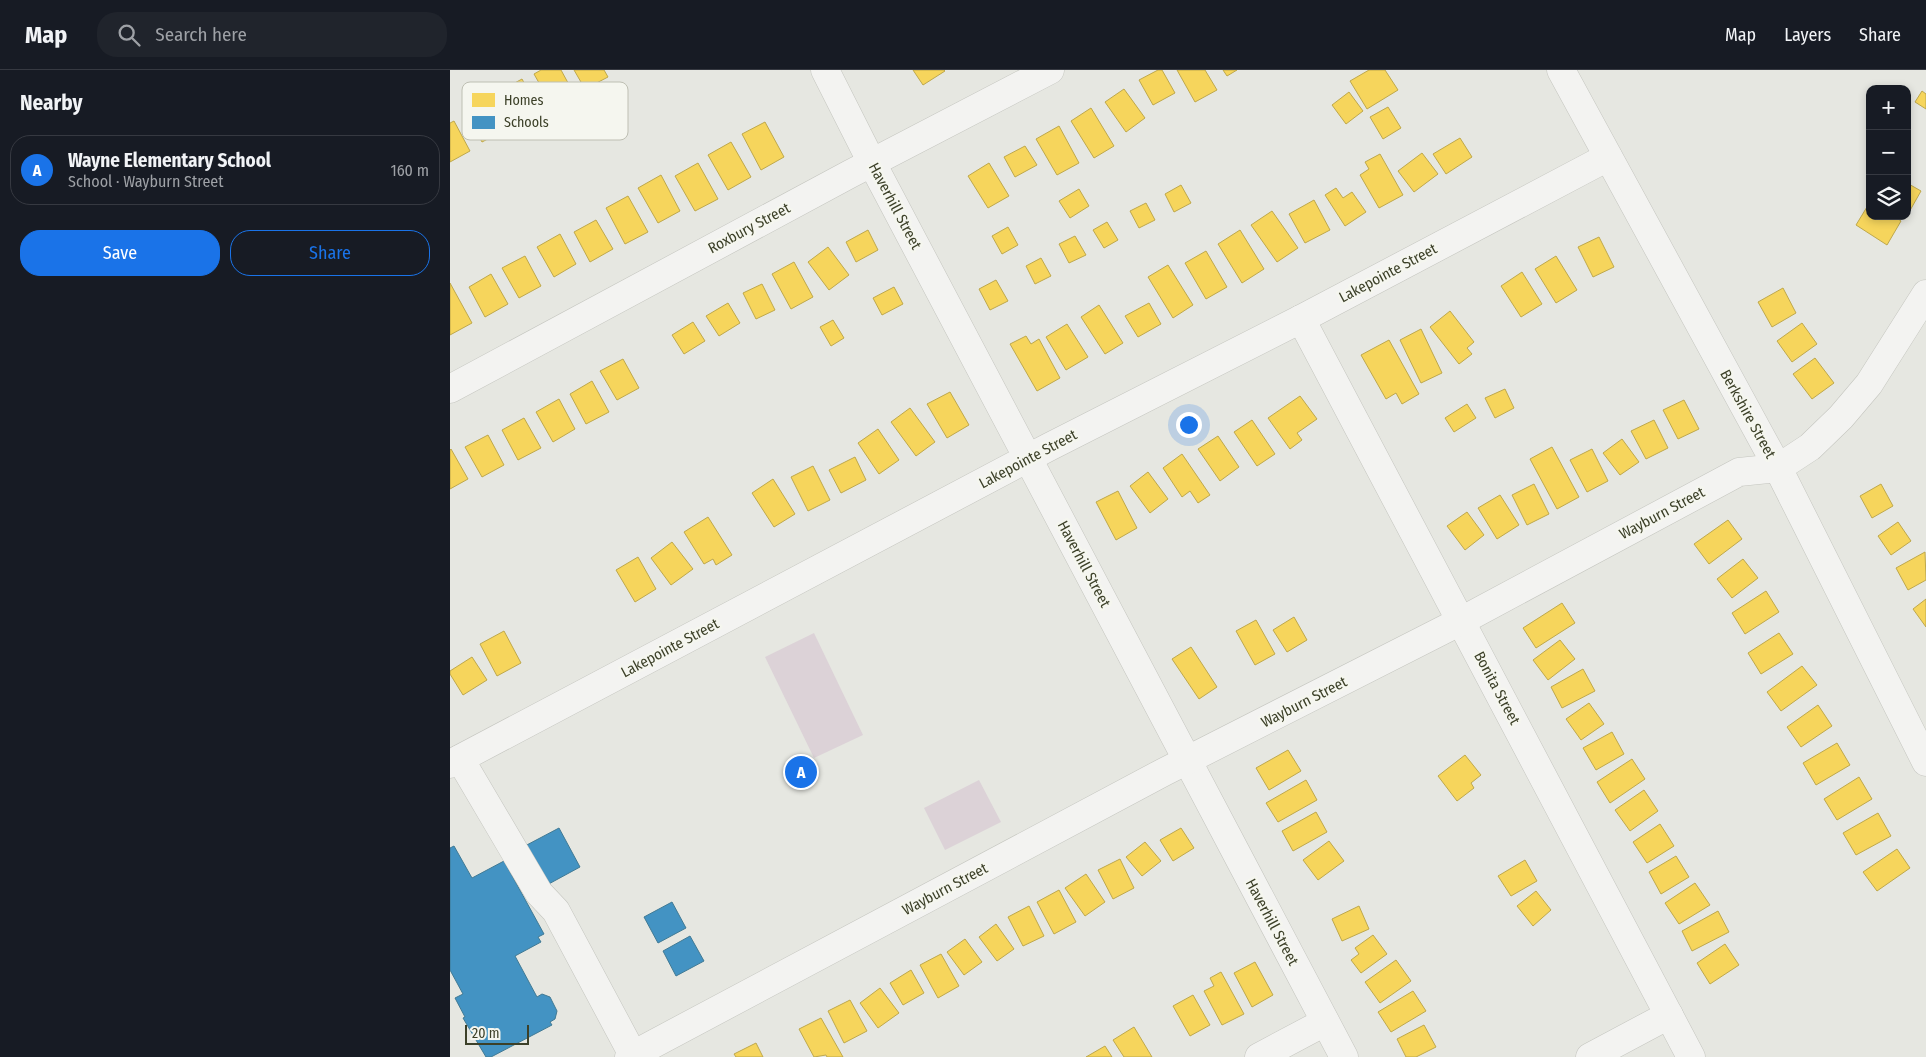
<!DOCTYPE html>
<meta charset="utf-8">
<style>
:root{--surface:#171b24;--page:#20242c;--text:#f1f3f6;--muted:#9ea1a6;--line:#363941;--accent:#1a73e8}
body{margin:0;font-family:"Fira Sans Condensed",sans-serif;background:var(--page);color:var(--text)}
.controls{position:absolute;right:15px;top:15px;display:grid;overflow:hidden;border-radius:10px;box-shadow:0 2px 8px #0003}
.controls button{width:45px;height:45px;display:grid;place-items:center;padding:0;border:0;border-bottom:1px solid var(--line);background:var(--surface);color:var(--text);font:25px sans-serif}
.scale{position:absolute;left:15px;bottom:12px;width:64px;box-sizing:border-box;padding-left:5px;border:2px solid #3c4028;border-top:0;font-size:14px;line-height:18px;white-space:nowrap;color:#3c4028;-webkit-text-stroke:4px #f5f6ef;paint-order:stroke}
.you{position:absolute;left:738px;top:354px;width:18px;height:18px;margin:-12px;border:4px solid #fff;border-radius:50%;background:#1a73e8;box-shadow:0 0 0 8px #1a73e833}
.badge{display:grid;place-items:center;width:32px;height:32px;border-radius:50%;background:var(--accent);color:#fff;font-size:16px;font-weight:700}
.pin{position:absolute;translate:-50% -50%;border:2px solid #fff;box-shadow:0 1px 5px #0006}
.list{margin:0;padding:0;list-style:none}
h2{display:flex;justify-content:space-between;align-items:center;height:65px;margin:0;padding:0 20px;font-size:21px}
h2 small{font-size:16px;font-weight:400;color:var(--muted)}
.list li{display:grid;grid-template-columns:32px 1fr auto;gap:15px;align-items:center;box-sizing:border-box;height:70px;margin:0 10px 10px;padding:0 10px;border:1px solid var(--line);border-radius:20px}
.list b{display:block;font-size:19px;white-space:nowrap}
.list p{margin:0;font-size:16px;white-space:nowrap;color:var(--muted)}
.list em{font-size:16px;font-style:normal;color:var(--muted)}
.actions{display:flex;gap:10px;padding:15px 20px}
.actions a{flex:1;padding:11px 0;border:1px solid var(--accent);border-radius:20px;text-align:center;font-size:18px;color:var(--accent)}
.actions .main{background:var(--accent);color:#fff}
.icon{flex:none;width:28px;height:28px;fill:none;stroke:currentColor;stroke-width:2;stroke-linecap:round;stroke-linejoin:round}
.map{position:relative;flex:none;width:1476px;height:987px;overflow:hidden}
header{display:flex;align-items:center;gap:30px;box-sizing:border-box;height:70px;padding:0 25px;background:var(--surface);border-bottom:1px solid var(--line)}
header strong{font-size:24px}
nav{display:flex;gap:28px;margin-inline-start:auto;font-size:18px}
.search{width:350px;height:45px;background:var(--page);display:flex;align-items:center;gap:12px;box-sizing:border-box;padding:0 18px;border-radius:20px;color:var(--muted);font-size:19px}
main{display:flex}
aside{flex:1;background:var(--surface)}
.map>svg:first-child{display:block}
.green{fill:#dcd2d7}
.homes{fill:#f6d55c;stroke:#bea84c}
.schools{fill:#4393c3;stroke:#417a94}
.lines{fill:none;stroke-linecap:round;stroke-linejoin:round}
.minor-casing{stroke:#c4c5bf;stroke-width:29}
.minor{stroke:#f3f3f1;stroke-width:28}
.labels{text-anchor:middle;stroke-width:5;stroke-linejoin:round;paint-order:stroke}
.street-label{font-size:15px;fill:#3c4028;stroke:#f5f6ef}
.key{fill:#f5f6ef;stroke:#bebfb3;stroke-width:1}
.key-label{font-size:14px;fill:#3c4028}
</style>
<header>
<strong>Map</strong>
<div class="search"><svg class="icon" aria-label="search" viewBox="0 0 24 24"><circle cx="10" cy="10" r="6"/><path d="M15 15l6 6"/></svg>Search here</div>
<nav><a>Map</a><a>Layers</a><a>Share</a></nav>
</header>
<main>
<aside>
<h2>Nearby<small></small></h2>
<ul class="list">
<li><span class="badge">A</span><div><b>Wayne Elementary School</b><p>School · Wayburn Street</p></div><em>160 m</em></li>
</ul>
<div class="actions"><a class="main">Save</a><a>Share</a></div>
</aside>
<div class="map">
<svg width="1476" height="987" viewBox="0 0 1476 987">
<rect width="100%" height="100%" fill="#e6e7e1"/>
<g class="green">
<polygon points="364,563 413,665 364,688 315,587"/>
<polygon points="529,710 551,752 495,780 474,738"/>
</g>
<g class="homes">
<polygon points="91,0 111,0 123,22 101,34 84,4"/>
<polygon points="124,0 154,0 158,7 135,19"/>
<polygon points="463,0 494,0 495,1 473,15"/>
<polygon points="708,0 712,0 725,23 703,35 689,10"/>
<polygon points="727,0 755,0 767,20 745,32"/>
<polygon points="773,0 787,0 777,6"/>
<polygon points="919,0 935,0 948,20 917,39 900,11"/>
<polygon points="72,9 89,40 66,52 50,21"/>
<polygon points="674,19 695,48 676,62 655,32"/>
<polygon points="1472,21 1476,24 1476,39 1465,32"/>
<polygon points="899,22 913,41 896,54 882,35"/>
<polygon points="38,29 55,60 32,72 15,41"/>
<polygon points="938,37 951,58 933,69 920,47"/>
<polygon points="641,38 664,76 644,88 621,51"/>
<polygon points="4,51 20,81 0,92 0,53"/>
<polygon points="315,52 334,87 311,100 292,64"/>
<polygon points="609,56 629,93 607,105 586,69"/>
<polygon points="1010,68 1022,87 996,104 983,84"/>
<polygon points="281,72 301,107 278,120 258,85"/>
<polygon points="575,76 587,95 565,107 554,87"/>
<polygon points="972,83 988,104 964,122 948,101"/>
<polygon points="930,84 953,125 929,138 910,105 919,99 915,92"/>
<polygon points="248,93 268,129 245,141 225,106"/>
<polygon points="539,93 559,126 538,138 518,106"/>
<polygon points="211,105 230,141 208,153 188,118"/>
<polygon points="1457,113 1471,121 1458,144 1457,143"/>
<polygon points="731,115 741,133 724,142 715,124"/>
<polygon points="886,118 893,128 902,122 916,142 895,156 875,125"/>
<polygon points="629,119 639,136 620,148 609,131"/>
<polygon points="178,126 198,162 175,174 156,138"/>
<polygon points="864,130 880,160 855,173 839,144"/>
<polygon points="1420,132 1420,146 1444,146 1451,151 1437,175 1406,155"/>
<polygon points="696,133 705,150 689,158 680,141"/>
<polygon points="822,141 848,178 827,192 801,155"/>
<polygon points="146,150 163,179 140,192 124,162"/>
<polygon points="657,152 668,170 654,178 643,160"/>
<polygon points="558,157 568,175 552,184 542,166"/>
<polygon points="418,160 428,180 406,192 396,172"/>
<polygon points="790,160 814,199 792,213 768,174"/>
<polygon points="110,164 126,194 104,207 87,177"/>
<polygon points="625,166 636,185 619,193 609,174"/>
<polygon points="1149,167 1164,197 1143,207 1128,177"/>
<polygon points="378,177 399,205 379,220 358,192"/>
<polygon points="756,181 777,217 756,229 735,193"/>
<polygon points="75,186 91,216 69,228 52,198"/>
<polygon points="1106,186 1127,220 1106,233 1085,199"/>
<polygon points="591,188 601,206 585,214 576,196"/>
<polygon points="344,192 363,227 341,239 322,204"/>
<polygon points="718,195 743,235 723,248 698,207"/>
<polygon points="1072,202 1092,234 1071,247 1051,216"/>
<polygon points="41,204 58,234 35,247 19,217"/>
<polygon points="546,210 558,231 540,240 529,219"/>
<polygon points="0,213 22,253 0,265"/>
<polygon points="312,214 325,240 306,249 293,223"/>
<polygon points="444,217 453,234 432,245 423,228"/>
<polygon points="1333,218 1346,243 1322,257 1308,232"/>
<polygon points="278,233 290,253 269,266 256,246"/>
<polygon points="699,233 711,254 688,267 675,246"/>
<polygon points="649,235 673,273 655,284 631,247"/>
<polygon points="1000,241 1024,272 1017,278 1022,284 1009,294 980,257"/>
<polygon points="383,250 394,268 381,276 370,257"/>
<polygon points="243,252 255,271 234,284 222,265"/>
<polygon points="1352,253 1367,274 1342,292 1327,271"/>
<polygon points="617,254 638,287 616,300 596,267"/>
<polygon points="971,259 992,303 971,313 950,270"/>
<polygon points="576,266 581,274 589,269 610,308 587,321 560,274"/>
<polygon points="939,270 969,324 952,334 946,323 936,329 911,285"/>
<polygon points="1365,288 1384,313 1362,329 1343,304"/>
<polygon points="173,289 189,318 167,330 150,301"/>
<polygon points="142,311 159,342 136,354 120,324"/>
<polygon points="1055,319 1064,338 1045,348 1035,328"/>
<polygon points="500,322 519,355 497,368 477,334"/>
<polygon points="850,326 867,349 847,363 852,370 840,379 818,348"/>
<polygon points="109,329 125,359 103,372 86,342"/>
<polygon points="1234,330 1249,359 1228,369 1213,340"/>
<polygon points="1017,334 1026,348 1004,362 995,348"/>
<polygon points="460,338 485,372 466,386 441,352"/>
<polygon points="74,348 91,378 68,390 52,360"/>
<polygon points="802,350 825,384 807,396 784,362"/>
<polygon points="1204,350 1218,378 1196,389 1181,361"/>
<polygon points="428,359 449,390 429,404 408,373"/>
<polygon points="38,365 54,395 32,407 15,377"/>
<polygon points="768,366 789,397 770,411 748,379"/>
<polygon points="1172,369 1189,392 1170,405 1153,383"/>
<polygon points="1102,377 1129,427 1107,439 1080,389"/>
<polygon points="1,379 18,409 0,419 0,380"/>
<polygon points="1142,379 1158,411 1137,422 1120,390"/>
<polygon points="732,384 760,425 748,433 740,421 732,427 713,398"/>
<polygon points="405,387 416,410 391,423 379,400"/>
<polygon points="363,396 380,430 358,441 341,407"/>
<polygon points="698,402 718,429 700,443 680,416"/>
<polygon points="323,409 345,444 324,457 302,423"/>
<polygon points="1084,414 1099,444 1077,455 1062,425"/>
<polygon points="1431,414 1443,436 1422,448 1410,426"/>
<polygon points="668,421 687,458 666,470 646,432"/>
<polygon points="1050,425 1069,455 1047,469 1028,438"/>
<polygon points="1017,442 1034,465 1015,480 997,456"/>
<polygon points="258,447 282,485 266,495 263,489 254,494 234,462"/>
<polygon points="1278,450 1292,469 1259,494 1244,474"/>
<polygon points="1448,452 1461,471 1441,485 1428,466"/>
<polygon points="222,472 243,499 221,515 201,488"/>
<polygon points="1475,482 1476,510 1458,520 1446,498"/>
<polygon points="188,487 206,519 185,532 166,500"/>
<polygon points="1293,489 1308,508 1282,528 1267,509"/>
<polygon points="1316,521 1329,542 1295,564 1282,543"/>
<polygon points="1476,529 1476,557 1463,539"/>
<polygon points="1112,533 1125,553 1086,578 1073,558"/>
<polygon points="844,547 857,570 837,582 823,560"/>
<polygon points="806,550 825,584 805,595 786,561"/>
<polygon points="54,561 71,593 47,606 30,574"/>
<polygon points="1329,563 1343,584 1311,604 1298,583"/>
<polygon points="1110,570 1125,589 1098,610 1083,590"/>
<polygon points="741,577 767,617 749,629 722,589"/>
<polygon points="22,587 37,610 13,625 0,604 0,601"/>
<polygon points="1352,596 1367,615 1331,641 1317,622"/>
<polygon points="1133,599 1145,621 1112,638 1101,617"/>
<polygon points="1139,633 1154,654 1131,670 1116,649"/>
<polygon points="1368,635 1382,656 1351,677 1337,657"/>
<polygon points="1162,662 1174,684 1146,700 1133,678"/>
<polygon points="1387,673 1400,695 1366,715 1353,693"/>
<polygon points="838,680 851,701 819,720 806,698"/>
<polygon points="1015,685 1031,705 1021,713 1024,718 1007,731 988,706"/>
<polygon points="1182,689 1195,709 1160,733 1147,712"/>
<polygon points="1409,707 1422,729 1387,750 1374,729"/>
<polygon points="856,710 867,730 828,752 816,733"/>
<polygon points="1194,720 1208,741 1180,761 1165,740"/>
<polygon points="866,742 877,762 843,781 832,761"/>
<polygon points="1428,743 1441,766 1406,785 1393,763"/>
<polygon points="1210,754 1224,776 1197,793 1183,772"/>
<polygon points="731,758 744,778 723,791 710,770"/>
<polygon points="879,771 894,791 868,810 853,790"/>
<polygon points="695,772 711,791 692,806 676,787"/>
<polygon points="1447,779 1460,798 1427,821 1413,802"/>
<polygon points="1226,786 1239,807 1211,824 1199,802"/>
<polygon points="670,789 684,818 663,829 648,800"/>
<polygon points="1075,790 1087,811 1061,826 1048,806"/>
<polygon points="636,804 655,832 635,846 615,818"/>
<polygon points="1245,813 1260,835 1229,854 1215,833"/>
<polygon points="609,820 626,852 604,864 587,832"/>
<polygon points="1086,821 1101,840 1083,856 1067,836"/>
<polygon points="579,836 594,866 573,876 558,847"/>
<polygon points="909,836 919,859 892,871 882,849"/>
<polygon points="1268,841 1279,862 1242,881 1232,861"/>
<polygon points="546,854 564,879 547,891 529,867"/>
<polygon points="923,865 937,884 911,903 901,890 909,884 905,878"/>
<polygon points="515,869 532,892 514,905 497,882"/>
<polygon points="1275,874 1289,895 1260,914 1247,893"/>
<polygon points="491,884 509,916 488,928 470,895"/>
<polygon points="946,890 961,911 930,933 915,912"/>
<polygon points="805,892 823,925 802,937 784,903"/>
<polygon points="461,900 474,923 453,935 440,913"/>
<polygon points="771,902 794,944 772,955 754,921 764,916 760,908"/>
<polygon points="430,918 449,943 428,958 410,933"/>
<polygon points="963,921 976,941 941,962 928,942"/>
<polygon points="743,925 760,955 740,966 723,936"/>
<polygon points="400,930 417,961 394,973 378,941"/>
<polygon points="371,948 393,987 377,987 376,985 364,987 349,959"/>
<polygon points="974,955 986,977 966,987 956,987 947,969"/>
<polygon points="684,957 702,987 674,987 663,970"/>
<polygon points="306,973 313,987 286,987 284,984"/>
<polygon points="655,976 662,987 636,987"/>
</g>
<g class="schools">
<polygon points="109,758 130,797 95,816 73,777"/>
<polygon points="4,776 22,808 54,791 94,864 88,867 91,872 65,886 87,927 92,924 100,927 107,941 105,949 100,952 102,955 41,987 36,987 13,948 15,947 5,928 13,924 0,900 0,778"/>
<polygon points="222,832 236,858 208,873 194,847"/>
<polygon points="240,866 254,891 226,906 213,881"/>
</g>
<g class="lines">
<g class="minor-casing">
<g id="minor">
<polyline points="375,0 422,93 894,987"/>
<polyline points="1111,0 1328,398 1476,692"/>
<polyline points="851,249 1241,987"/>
<polyline points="0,319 400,104 600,0"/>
<polyline points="10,689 89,823 106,841 183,985"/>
<polyline points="0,694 599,377 851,249 1158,87"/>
<polyline points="179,987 714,702 1011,551 1289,402 1328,398 1360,377 1391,347 1419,314 1476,224"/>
<polyline points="809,987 875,952"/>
<polyline points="1140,987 1219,945"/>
</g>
</g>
<use href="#minor" class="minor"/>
</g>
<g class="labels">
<g class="street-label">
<text transform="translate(445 136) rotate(62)" y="5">Haverhill Street</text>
<text transform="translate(299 158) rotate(-28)" y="5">Roxbury Street</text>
<text transform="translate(938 203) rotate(-28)" y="5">Lakepointe Street</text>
<text transform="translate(1298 344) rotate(61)" y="5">Berkshire Street</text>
<text transform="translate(578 389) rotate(-28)" y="5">Lakepointe Street</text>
<text transform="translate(1212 443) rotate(-28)" y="5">Wayburn Street</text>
<text transform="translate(634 494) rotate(62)" y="5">Haverhill Street</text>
<text transform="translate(220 578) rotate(-28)" y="5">Lakepointe Street</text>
<text transform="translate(1047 618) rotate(62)" y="5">Bonita Street</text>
<text transform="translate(854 632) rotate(-27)" y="5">Wayburn Street</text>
<text transform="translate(495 819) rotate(-28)" y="5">Wayburn Street</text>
<text transform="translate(822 852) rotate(62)" y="5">Haverhill Street</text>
</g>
</g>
<rect x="12" y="12" width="166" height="58" rx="8" class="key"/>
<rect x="22" y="23" width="23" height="14" fill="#f6d55c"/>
<rect x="22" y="46" width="23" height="13" fill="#4393c3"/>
<g class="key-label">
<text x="54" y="35">Homes</text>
<text x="54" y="57">Schools</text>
</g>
</svg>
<div class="controls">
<button>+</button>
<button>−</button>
<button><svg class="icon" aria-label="layers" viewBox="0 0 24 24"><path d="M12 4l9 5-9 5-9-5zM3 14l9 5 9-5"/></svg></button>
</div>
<div class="scale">20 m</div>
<div class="you"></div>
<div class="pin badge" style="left:351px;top:702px">A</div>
</div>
</main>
